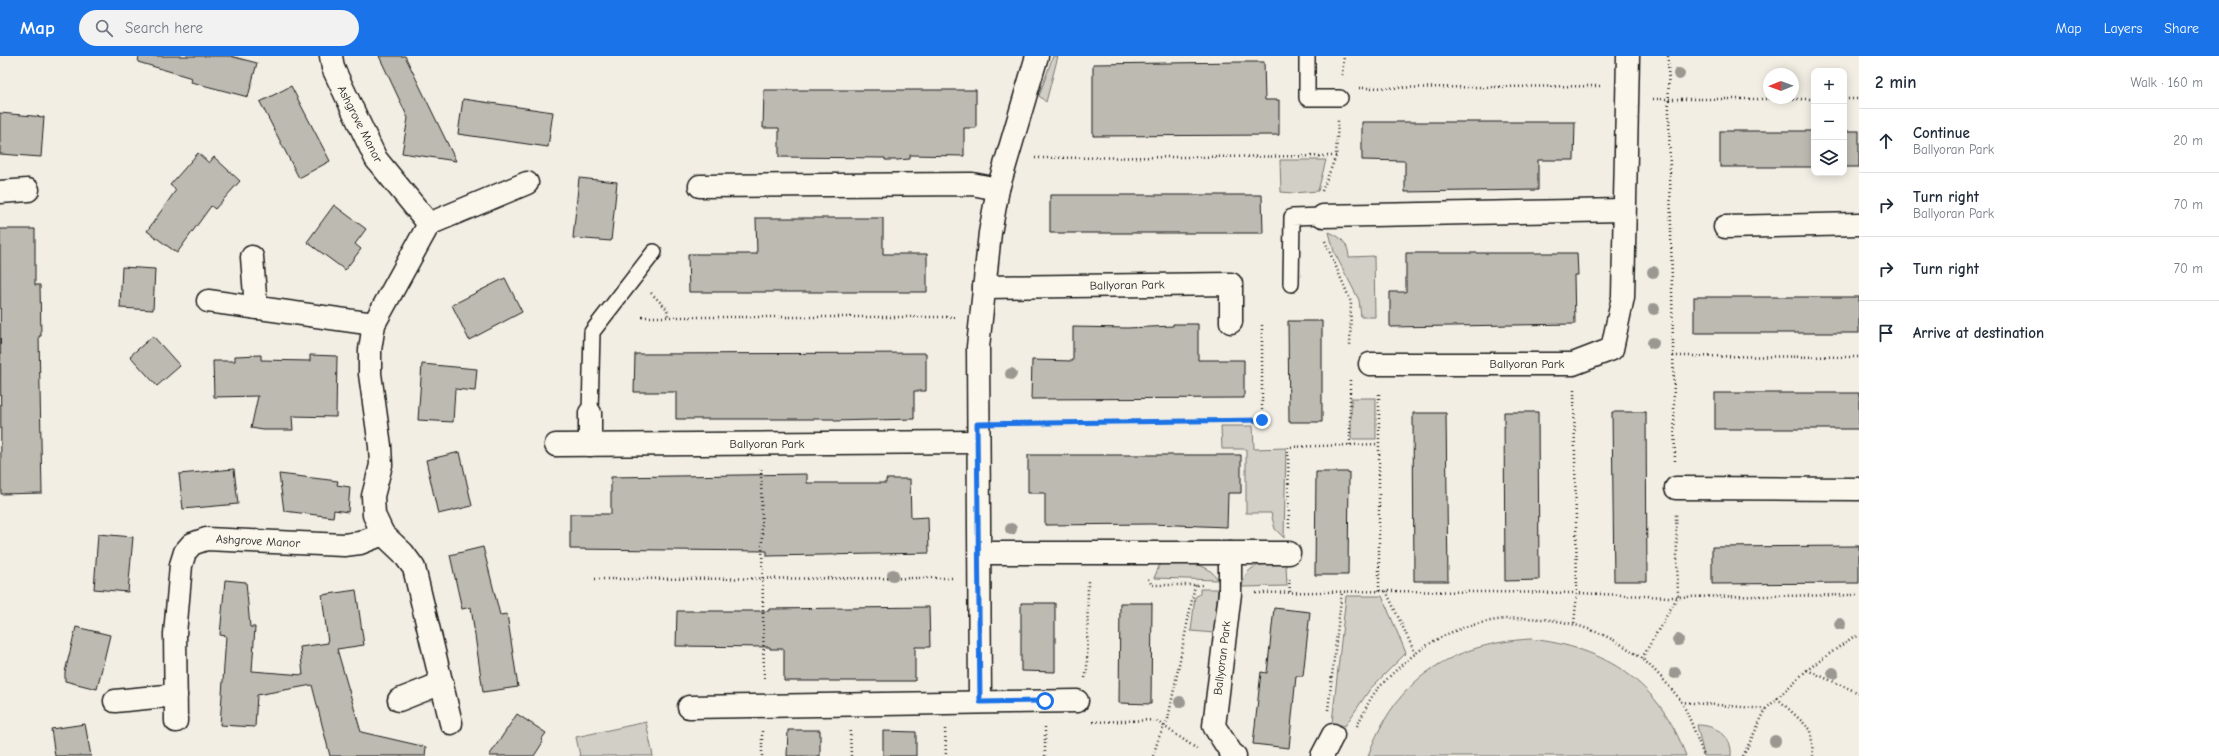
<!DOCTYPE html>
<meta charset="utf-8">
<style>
:root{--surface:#fff;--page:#f2f2f3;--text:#1f2937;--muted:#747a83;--line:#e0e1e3;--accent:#1a73e8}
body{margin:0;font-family:"Comic Neue",sans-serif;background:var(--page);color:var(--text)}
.controls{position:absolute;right:12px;top:12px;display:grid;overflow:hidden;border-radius:8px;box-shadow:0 2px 10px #0003}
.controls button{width:36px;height:36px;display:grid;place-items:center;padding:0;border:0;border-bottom:1px solid var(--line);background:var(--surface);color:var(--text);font:20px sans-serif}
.compass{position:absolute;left:1763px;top:12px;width:36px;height:36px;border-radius:50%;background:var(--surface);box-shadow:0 2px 10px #0003;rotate:269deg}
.stop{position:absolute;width:12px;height:12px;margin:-9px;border:3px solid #1a73e8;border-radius:50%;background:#fff}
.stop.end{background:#1a73e8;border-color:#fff;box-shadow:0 1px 4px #0008}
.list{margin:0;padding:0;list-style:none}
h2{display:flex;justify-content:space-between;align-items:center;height:52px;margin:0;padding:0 16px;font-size:17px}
h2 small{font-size:13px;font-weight:400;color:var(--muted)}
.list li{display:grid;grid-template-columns:26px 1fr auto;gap:12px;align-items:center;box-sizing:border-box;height:64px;padding:0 16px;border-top:1px solid var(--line)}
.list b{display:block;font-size:15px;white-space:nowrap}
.list p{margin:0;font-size:13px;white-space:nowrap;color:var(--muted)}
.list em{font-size:13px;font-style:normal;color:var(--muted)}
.icon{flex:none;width:22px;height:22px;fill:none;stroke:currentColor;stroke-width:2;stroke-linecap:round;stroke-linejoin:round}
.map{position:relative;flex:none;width:1859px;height:700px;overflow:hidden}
header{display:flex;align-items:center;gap:24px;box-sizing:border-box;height:56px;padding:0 20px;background:var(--accent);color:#fff}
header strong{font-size:19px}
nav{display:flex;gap:22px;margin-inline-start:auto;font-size:14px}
.search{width:280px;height:36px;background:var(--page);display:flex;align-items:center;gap:10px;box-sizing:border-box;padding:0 14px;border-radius:22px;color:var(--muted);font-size:15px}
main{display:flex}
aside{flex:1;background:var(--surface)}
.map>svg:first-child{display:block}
.green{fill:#d2cfc6;stroke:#777671}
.building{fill:#bdbab1;stroke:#1c1c1c}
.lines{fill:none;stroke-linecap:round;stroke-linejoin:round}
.service-casing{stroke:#1c1c1c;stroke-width:18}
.minor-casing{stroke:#1c1c1c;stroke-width:25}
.path{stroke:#1c1c1c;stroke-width:2.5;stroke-dasharray:1 3;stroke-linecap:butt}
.service{stroke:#fbf7ec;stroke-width:15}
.minor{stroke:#fbf7ec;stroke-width:22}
.tree{fill:#9b9892}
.route{stroke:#1a73e8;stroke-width:5}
.labels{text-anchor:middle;stroke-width:3.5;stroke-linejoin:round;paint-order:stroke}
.street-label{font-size:12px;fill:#1c1c1c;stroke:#fbf7ec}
</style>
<header>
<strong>Map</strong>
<div class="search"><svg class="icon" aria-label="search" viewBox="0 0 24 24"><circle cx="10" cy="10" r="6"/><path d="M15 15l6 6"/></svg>Search here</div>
<nav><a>Map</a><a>Layers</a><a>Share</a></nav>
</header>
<main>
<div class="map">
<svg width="1859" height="700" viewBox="0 0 1859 700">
<rect width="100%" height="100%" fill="#f2eee4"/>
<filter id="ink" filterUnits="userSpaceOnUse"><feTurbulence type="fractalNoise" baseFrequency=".025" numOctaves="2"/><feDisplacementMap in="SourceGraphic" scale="8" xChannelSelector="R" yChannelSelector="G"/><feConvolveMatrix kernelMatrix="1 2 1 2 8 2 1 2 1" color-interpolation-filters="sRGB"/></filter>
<g filter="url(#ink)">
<g class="green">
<polygon points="1053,0 1058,0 1046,46 1039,40"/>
<polygon points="1280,104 1326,104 1318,135 1293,137 1281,136"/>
<path d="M1329,176C1341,181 1348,187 1349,201L1374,200L1375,261H1361L1359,244L1334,196Z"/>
<rect x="1351" y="342" width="25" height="41"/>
<polygon points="1221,370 1253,370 1254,393 1286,392 1284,482 1275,473 1271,457 1246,457 1246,393 1222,393"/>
<path d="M1160,508C1182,508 1206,503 1218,524L1154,522Z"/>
<path d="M1286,508L1287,530L1242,531C1246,505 1265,508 1286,508Z"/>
<polygon points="1200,533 1218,533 1214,577 1191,575 1195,541 1200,538"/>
<polygon points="1346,540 1382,540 1406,597 1370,633 1345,670 1332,667"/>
<path d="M1530,583C1606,591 1660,627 1686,700H1368C1396,623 1450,588 1530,583Z"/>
<polygon points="646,666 653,700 580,700 576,681"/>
<path d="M1697,669C1716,669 1733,680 1731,700H1704Z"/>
</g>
<g class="building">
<polygon points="139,0 230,0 257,7 248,41 191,26 192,22 138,6"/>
<polygon points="379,0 405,0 456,105 402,97 408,62"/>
<polygon points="1240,6 1264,6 1265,44 1279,44 1279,79 1093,80 1093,8"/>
<polygon points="291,30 330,105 299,122 260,46"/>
<polygon points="764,34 976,34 976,72 964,72 964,100 910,99 910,103 897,104 885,104 885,102 779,101 779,72 763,72"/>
<polygon points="463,43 553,56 548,91 458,78"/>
<polygon points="0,57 44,61 41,101 0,98"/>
<polygon points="1362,66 1575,66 1574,104 1538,104 1538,134 1405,136 1405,105 1362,104"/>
<rect x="1720" y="75" width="94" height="36"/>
<rect x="1844" y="75" width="15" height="36"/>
<polygon points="198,97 209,107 214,101 240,125 215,153 211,150 177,197 147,175 176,134 170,129"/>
<polygon points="579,122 617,126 611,185 573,182"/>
<polygon points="1050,139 1262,139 1263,177 1050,177"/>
<polygon points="334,149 366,173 355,188 361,193 345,214 307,186"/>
<polygon points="756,162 883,162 883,198 927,198 927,236 689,236 688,198 757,198"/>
<polygon points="0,173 35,173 35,229 40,229 41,280 39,280 42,437 1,438"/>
<polygon points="1406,197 1577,197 1578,219 1574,219 1575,268 1390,271 1390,236 1406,236"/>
<polygon points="122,211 155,213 153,254 120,252"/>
<polygon points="505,222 522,256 469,284 452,249"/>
<rect x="1694" y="241" width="165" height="36"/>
<polygon points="1288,265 1322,265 1322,366 1289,366"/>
<polygon points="1173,268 1198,268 1198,304 1244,304 1244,342 1031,343 1032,304 1073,305 1073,271 1127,272 1173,270"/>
<polygon points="153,280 180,310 157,330 130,300"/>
<polygon points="926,297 926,335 914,335 914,363 834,365 834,363 676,363 676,336 634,336 635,298"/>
<polygon points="261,299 261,304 310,305 310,299 337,300 336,361 292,360 293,374 263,374 251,372 258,340 214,341 213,305 235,305 235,300"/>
<polygon points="422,308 477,313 475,335 455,333 453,366 418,364"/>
<rect x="1715" y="337" width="144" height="36"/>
<polygon points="1504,356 1538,356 1539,524 1505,525"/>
<polygon points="1612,356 1646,356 1647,525 1614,525"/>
<polygon points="1413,357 1446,357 1448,525 1414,525"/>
<polygon points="460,396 472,450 438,458 426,404"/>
<polygon points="1028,399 1241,399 1241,437 1228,437 1227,471 1151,468 1045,469 1045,437 1028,437"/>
<polygon points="234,413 238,448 183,453 179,418"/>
<polygon points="1316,416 1349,416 1348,519 1315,519"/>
<polygon points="279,418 338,425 337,429 350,431 348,456 334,454 333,461 284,455"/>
<polygon points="807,418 807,427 886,427 886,423 910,423 911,462 928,461 929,497 767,500 767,495 570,493 570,458 611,458 611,421"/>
<polygon points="98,478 133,481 128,536 94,533"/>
<polygon points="1859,490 1859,527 1712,528 1712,491"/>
<polygon points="483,491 500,559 507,558 518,631 483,636 471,551 462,553 450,499"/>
<polygon points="225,524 246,526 250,571 255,571 252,615 303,619 300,591 328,587 322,539 356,534 364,589 337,593 361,676 426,691 425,700 330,700 312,629 257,639 255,671 220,669 226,580 220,579"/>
<polygon points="1021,547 1055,547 1055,616 1021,615"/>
<polygon points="1120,547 1152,547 1151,648 1119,647"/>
<polygon points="929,551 930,591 915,591 915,625 784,625 784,593 770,593 770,591 676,590 677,555 769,555 769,553"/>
<polygon points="1274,552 1310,556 1303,620 1296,620 1289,692 1253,688 1261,616 1267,617"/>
<polygon points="76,571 110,579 97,633 65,625 65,616"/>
<polygon points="517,658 546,677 541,684 543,686 534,700 489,700"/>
<polygon points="85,668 91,700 55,700 51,673"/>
<polygon points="788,674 820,674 820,700 787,700"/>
<polygon points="883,675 916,676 916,700 883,700"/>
</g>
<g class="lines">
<g class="service-casing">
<g id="service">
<polyline points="1307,0 1307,42 1340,42"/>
<polyline points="1291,228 1292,161 1323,160"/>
<polyline points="590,357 592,276 654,196"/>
</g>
</g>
<g class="minor-casing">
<g id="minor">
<polyline points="331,0 333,12 376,103 429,168 374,268 370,294 370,318 380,390 381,409 373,440 374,459 383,478 403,497 414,512 451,667"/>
<polyline points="700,130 972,128 998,133"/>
<polyline points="0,136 28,134"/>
<polyline points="1323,160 1624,154"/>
<polyline points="429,168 527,127"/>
<polyline points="1725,171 1859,168"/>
<polyline points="252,201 256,252"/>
<polyline points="984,231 1231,228 1231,266"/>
<polyline points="208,245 374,268"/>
<polyline points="1370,308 1573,308 1612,293 1623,241 1628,0"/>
<polyline points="590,357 590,389"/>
<polyline points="556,389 977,386"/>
<polyline points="1676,432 1859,433"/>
<polyline points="980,497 1289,497"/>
<polyline points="1230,497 1230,537 1214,670 1232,698 1235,700"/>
<polyline points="399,644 442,627"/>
<polyline points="115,645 176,639"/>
<polyline points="980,646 978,291 990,177 998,133 1037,0"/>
<polyline points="689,651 1077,645"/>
<polyline points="176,665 175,578 181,509 185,496 192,488 206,483 344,489 360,487 383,478"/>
<polyline points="1322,700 1333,679"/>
</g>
</g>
<g class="path">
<polyline points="1668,0 1675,407"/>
<polyline points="1342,19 1344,0"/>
<polyline points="1359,32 1602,30"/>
<polyline points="1653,43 1814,43"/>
<polyline points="1844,43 1859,43"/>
<polyline points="1035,102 1336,100"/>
<polyline points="1322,135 1336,100 1338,64"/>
<polyline points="1325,185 1351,246 1350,291"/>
<polyline points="651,237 667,253 668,261"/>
<polyline points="642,261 955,261"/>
<polyline points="1673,300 1859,301"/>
<polyline points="1574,334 1577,537 1574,568"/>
<polyline points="1004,367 1262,364 1262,269"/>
<polyline points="1350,389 1350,324"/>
<polyline points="761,413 764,624"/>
<polyline points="1289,472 1288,391 1379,388"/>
<polyline points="595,523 954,522"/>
<polyline points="1148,523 1152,529 1204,529"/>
<polyline points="1289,523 1290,536"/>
<polyline points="1379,535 1379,336"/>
<polyline points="1386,535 1415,597"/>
<polyline points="1256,537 1386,535 1577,537 1669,541 1859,539"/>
<polyline points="1642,602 1678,540 1676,458"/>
<polyline points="1807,614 1859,637"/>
<polyline points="1085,622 1087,614 1088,523"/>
<polyline points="1777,642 1811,674 1813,700"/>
<polyline points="1681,646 1766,653"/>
<polyline points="1328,654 1342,535"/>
<polyline points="1093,666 1155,664 1197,693"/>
<path d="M1357,670C1363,659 1368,645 1376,635C1396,612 1423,588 1452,576C1514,551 1588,560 1641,602C1651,609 1676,637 1682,647C1691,663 1697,683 1704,700"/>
<polyline points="1045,671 1045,700"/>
<polyline points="945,673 946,700"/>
<polyline points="762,675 762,700"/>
<polyline points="850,675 851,700"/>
<polyline points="1153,700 1159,681 1168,663 1195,529"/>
<polyline points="1743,700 1766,653 1807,614 1853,581 1859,580"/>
</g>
<use href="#service" class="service"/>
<use href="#minor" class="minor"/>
</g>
<g class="tree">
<circle cx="1679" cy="18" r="6"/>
<circle cx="1653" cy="216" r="6"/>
<circle cx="1654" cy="253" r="6"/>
<circle cx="1653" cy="287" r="6"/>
<circle cx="1011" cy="318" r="6"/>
<circle cx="1011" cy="473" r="6"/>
<circle cx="893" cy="519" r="6"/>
<circle cx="1840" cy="568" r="6"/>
<circle cx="1678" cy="584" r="6"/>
<circle cx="1675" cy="617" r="6"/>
<circle cx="1833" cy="617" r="6"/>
<circle cx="1180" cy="646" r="6"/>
<circle cx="1775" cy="685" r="6"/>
</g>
</g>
<g class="lines" filter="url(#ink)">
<polyline class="route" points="1045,645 980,646 977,368 1262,364"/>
</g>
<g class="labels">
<g class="street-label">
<text transform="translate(360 68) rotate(63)" y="4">Ashgrove Manor</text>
<text transform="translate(1127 229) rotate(-1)" y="4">Ballyoran Park</text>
<text x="1527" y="312">Ballyoran Park</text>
<text x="767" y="392">Ballyoran Park</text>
<text transform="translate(258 485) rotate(3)" y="4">Ashgrove Manor</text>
<text transform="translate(1222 602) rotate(-83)" y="4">Ballyoran Park</text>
</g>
</g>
</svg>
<div class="controls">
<button>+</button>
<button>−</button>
<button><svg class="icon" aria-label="layers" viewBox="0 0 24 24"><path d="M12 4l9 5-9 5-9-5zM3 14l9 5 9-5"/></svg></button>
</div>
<svg class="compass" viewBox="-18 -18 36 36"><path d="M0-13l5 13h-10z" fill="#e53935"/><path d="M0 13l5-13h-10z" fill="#747a83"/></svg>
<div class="stop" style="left:1045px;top:645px"></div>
<div class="stop end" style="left:1262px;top:364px"></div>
</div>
<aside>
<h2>2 min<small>Walk · 160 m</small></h2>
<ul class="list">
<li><svg class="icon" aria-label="ahead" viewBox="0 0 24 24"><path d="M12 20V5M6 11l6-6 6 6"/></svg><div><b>Continue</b><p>Ballyoran Park</p></div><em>20 m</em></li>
<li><svg class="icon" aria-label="right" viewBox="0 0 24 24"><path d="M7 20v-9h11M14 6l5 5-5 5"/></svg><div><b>Turn right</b><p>Ballyoran Park</p></div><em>70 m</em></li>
<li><svg class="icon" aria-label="right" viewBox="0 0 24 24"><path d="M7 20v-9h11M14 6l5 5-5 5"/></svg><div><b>Turn right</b></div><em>70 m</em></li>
<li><svg class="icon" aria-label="arrive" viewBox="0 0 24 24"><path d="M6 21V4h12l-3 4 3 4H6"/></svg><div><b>Arrive at destination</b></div></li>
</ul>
</aside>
</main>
